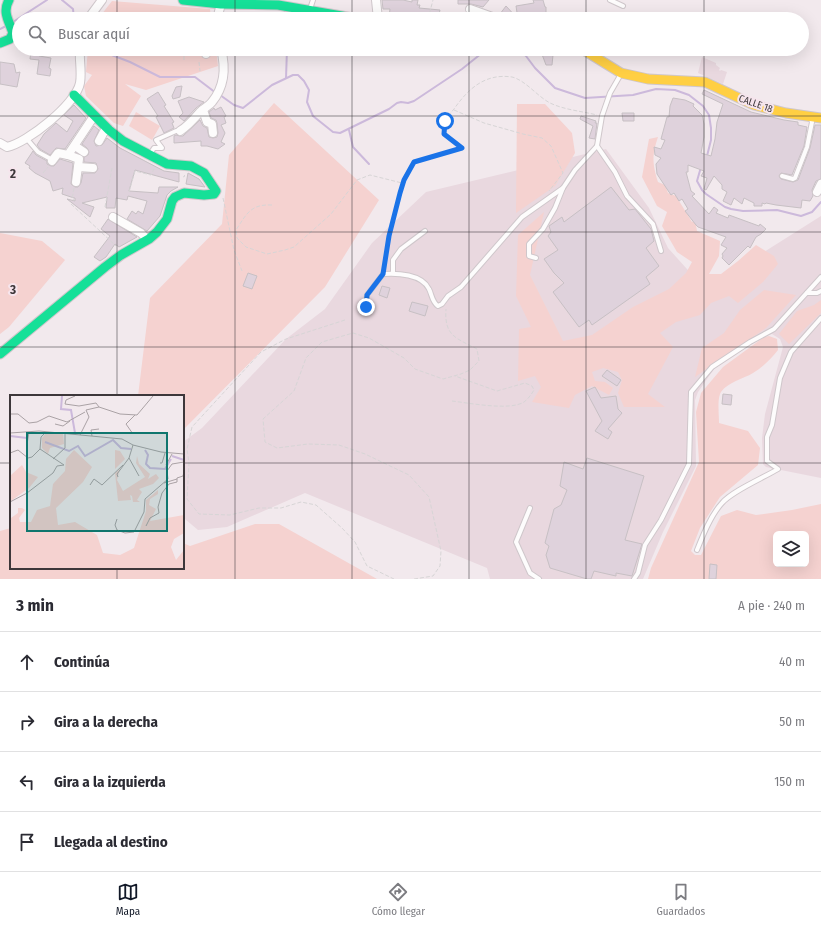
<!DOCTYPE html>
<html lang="es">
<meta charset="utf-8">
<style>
:root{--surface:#fff;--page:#f7f7f7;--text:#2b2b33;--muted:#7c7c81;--line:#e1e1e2;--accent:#111827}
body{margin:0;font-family:"Fira Sans Condensed",sans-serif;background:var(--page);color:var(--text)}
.controls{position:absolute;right:12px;bottom:12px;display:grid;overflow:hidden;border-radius:6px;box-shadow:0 4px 16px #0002}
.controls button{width:36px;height:36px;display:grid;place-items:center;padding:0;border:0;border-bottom:1px solid var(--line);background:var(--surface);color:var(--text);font:20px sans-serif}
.stop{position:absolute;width:12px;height:12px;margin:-9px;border:3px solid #1a73e8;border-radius:50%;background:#fff}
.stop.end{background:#1a73e8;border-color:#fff;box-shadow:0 1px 4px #0008}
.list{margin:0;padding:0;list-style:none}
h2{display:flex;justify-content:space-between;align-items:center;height:52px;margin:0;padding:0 16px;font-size:17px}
h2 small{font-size:13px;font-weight:400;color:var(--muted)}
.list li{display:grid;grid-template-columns:26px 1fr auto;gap:12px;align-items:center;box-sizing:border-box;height:60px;padding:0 16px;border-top:1px solid var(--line)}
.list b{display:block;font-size:15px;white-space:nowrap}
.list em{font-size:13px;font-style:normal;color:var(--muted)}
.icon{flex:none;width:22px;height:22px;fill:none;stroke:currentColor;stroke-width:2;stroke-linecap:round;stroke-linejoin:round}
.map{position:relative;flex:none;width:821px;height:579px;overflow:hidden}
.search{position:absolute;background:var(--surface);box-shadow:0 4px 16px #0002;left:12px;right:12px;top:12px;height:44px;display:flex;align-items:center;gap:10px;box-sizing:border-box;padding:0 14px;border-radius:22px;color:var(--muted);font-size:15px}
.sheet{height:292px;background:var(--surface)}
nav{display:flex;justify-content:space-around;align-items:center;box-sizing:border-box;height:56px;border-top:1px solid var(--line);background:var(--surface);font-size:11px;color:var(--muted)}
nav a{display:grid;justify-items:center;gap:2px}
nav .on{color:var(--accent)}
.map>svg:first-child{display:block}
.built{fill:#e9d8df}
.green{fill:#f5d2d0;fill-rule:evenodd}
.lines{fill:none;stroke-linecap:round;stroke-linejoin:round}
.stream{stroke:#ccb9db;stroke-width:2}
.building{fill:#dfd2dc;stroke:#c7c0c4}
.lane-casing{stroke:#cfc7cb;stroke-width:6}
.street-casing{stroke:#cfc7cb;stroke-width:10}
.fast-casing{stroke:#cfc7cb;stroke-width:11}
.slow-casing{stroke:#cfc7cb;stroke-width:11}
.path{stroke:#d7d5d6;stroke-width:1;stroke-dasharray:4 2;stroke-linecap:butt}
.lane{stroke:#fdfcfc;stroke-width:4}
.street{stroke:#fdfcfc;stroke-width:8}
.fast{stroke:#16e098;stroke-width:9}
.slow{stroke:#ffcf43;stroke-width:9}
.route{stroke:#1a73e8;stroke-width:5}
.grid{fill:none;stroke:#3d373a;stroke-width:1;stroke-opacity:0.55}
.labels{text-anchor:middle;stroke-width:4;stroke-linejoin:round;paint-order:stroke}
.street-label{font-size:10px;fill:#3d373a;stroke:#f6e5ed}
.inset-river{fill:none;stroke:#ccb9db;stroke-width:2}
.inset-road{fill:none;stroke:#aaa2a5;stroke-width:1}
.view{fill:#0f766e;fill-opacity:0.15;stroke:#0f766e;stroke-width:2}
.inset-edge{fill:none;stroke:#3d373a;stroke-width:2}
.grid-label{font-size:13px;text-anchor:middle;font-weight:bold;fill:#3d373a;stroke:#f6e5ed;stroke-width:4;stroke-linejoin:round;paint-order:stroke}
</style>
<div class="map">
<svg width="821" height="579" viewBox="0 0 821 579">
<rect width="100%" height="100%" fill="#f2e9ed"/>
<g class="built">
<polygon points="702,57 716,63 716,65 720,68 719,70 720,71 721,70 727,72 723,84 698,73"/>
<polygon points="606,149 649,208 668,248 705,289 821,216 821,478 766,467 763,464 762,438 765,414 783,347 780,339 772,334 765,335 714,369 698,392 695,400 696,466 663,532 643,579 490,579 487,568 305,493 227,527 198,530 185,519 183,508 183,442 202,428 286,339 325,309 372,243 426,192"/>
</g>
<g class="green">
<polygon points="112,1 210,9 211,19 98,19"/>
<polygon points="88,49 216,49 218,66 146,90 125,84 141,96 123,126 114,123 86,96 84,86 92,75 86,72"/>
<polygon points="274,103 379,200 325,287 183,430 183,396 138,396 150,298 222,224 229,155"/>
<polygon points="517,104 545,104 572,133 575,153 555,186 516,213"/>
<polygon points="136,112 160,126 152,140 129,126"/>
<path d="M658,137C652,155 652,163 658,182L665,185L668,193L676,196L692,222L695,220L697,231L720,241L719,256L709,274H721L738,261L756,245L774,256L778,264L763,282L738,303L729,296L711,303L700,315L676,322L660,333L673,347L648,394L665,407H624L618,393L622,380L618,372L603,368L592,372L595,381L605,382L613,388L609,395L592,386L575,395L569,408L532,402L541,387L535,376L518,381L519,329L531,327L516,296L518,235L544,212L530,275L563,341L592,335L633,307L669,289L686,273L692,262L677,252L662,226L667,212L657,206L642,177L649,139Z"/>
<polygon points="0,233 42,241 65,260 9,327 0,334"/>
<polygon points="764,290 796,295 766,328 695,377 702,348 724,333 740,310"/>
<polygon points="821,300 821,313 789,344 779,334 797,311 814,305"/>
<path d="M769,336L777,339L778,350C771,359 763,367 753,373C743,379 728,382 721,392C717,398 719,415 719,423L748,431L760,448L758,465L720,497L700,528L691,551L695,555H701L721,516L737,510L756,515L792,510L821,504V579H648L651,568L699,462L696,412L701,393L723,367L764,337ZM776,534H806V564H776Z"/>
<polygon points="255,524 279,524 377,579 0,579 0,531 11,528 11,568 183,568 183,543 190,546"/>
</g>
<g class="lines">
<g class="stream">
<polyline points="62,0 73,9 74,19"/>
<polyline points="283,19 285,11"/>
<polyline points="13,22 47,0"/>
<polyline points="0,29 6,26"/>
<polyline points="519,49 526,56 535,68 555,88 585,98 633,95 656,89 675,90 689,95 703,106 709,115 711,128 711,140 707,156"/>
<polyline points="104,52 130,62 160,77 195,77 216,93"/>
<polyline points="286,78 287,49"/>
<polyline points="220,95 234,105 243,108 272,85 293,75 298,75 304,81 309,90 307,102 313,116 333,132 340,133 389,109 397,103 401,102 408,103 414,101 462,69 487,49"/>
<polyline points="349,130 353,147 369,164"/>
<polyline points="701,167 697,181 702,190 706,194 725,207 731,209 743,211 777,210 801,216 812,212 821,202"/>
</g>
</g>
<g class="building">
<polygon points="382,0 403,0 412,2 412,0 418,0 417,5 420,5 419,8 440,10 439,14 452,15 452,19 402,19 389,17 390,9 383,9"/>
<polygon points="458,0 489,0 483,7 471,4 458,4"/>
<polygon points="533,0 543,0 545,7 546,7 546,19 503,19 502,16 500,14 506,6 518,19 516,6 534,3"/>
<polygon points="540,49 555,49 555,55 553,55 552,65 546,65"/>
<polygon points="31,50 40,51 39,56 51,58 49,68 51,69 50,76 37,74 39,60 30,59"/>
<polygon points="0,62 14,64 16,73 20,72 17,87 0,84"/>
<polygon points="182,86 180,97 173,99 172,96 176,87"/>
<polygon points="704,90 751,112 784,120 798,122 798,125 807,127 804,146 792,175 781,173 779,176 781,179 793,182 798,180 810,148 815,125 821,125 821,179 816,181 812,190 813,196 810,201 802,200 801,208 776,205 766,203 765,204 762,203 762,206 754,206 754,203 744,198 742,204 734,198 731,205 723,201 727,192 722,189 722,185 714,176 706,190 704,189 707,178 701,176 704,171 688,165 688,172 686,172 691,191 695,194 692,196 709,214 714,207 718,210 716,213 728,218 729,215 759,226 760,224 766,229 761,234 756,237 750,248 748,246 729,265 722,258 723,256 722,254 727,248 721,245 726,237 698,227 696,225 685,211 688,209 682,199 679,201 674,193 671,195 657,174 656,164 661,158 655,155 654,147 661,149 665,140 661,139 667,117 669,117 670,106 673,98 685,100 694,104 693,106 702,115 704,124 704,137 701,153 711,156 715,139 717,122 723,104 702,94"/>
<polygon points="158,92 166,105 164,106 174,122 172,123 174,128 164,133 156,117 158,116 147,99"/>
<polygon points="189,97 204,102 196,108 184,121 179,117 183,113 178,101"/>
<polygon points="74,105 86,118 65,149 56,148 50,155 40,149 37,145 44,134 56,123 67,132 73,121 64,115"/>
<polygon points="221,107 226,116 224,117 226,123 221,125 225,133 221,142 225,144 218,149 207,146 201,146 201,141 174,143 174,136 176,135 180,136 183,136 200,120 203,126 207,128 209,137 213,138 217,137 218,133 217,123 216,120 211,118 209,112 214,108 215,110"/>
<polygon points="622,113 634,113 634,121 623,121"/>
<polygon points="581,116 596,121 595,123 597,123 595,139 589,138 593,126 580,119"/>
<polygon points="94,126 99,130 94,141 96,146 102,145 107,138 120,148 164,171 179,173 179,182 135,170 129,191 158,193 159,187 178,187 171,191 167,195 160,216 147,231 127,219 132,211 136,214 138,211 143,214 147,201 128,196 127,200 116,198 115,208 106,208 107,197 82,203 94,207 90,217 67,199 75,201 75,198 74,198 62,194 63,188 53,191 50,181 35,173 29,168 30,166 25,163 33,151 36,155 47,161 47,164 51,166 54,166 60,159 73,163 71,184 75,187 78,187 81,183 83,173 95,173 98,169 96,163 84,162 84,157 88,155 89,152 87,148 82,144"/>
<polygon points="188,173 199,179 205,187 186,184"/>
<polygon points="611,187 629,210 635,209 651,229 654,241 646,248 659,266 646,277 650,284 592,325 589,320 579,327 553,292 564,283 554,273 544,259 558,250 548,236 551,232 549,226 562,217 564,222"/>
<polygon points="108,219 137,237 119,247 115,244 106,257 100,261 94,257 110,236 101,229"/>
<polygon points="248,273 257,276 252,289 243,286"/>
<polygon points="382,286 390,288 387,298 379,295"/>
<polygon points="412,302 428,306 425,316 409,311"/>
<polygon points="607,370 621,380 617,386 602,376"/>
<polygon points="595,387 601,398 616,396 618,409 622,413 608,429 612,432 608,439 595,431 602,421 586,391"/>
<polygon points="723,394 732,395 731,405 722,404"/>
<polygon points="587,458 644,476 625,540 642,544 632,576 616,573 616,576 594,571 591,579 587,579 550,568 546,555 549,546 545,543 554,509 561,505 567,490 560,486 564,462 583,469"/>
<polygon points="710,564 717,565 716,579 709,579"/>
</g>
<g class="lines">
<g class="lane-casing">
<g id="lane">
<polyline points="610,0 623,6"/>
<polyline points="310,9 313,0"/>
<polyline points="27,139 38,152 49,158 53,162"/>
<polyline points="597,146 615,172 627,196 653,224 661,251"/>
<polyline points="150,154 154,148 162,148 156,140 176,131 180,131"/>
<polyline points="782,176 793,179 795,178 807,147 812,122 811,119"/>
<polyline points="536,258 529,256 529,244 543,229 555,208 563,188 575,170 597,146 602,116 610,93 621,74"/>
<polyline points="393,273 393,260 401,249 425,231"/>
<polyline points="807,293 817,293 821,291"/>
<path d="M366,307L367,295L383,274C397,273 422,274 429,289C432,295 432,302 438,306L442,304L448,296L461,287L522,217L563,188"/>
<polyline points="530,508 516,542 530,573 539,579"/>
<path d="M697,550C703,535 711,515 722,503C732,491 763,478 778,469L767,461V437L772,425L780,378L791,352L821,318"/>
<polyline points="634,579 638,573 645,545 661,520 689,464 691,392 712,367 750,342 774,329 821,277"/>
</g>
</g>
<g class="street-casing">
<g id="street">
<polyline points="376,0 378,19"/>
<polyline points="470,9 498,19"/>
<polyline points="88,19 102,0"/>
<polyline points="217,19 221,4"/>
<polyline points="206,50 206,54"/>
<polyline points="203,110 207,122 212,124 213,133"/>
<path d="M180,131C188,126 194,119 200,112C204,108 209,106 212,102C225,86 226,68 221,49"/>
<polyline points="99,141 106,128"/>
<path d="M0,143L7,147C27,143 76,104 80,83C82,72 79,60 80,49"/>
<polyline points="75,146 84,152"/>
<polyline points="68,155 79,159 76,182"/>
<polyline points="52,161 58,153 68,155 94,116"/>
<polyline points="78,167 93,168"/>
<polyline points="817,192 821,184"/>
<polyline points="113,217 141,233 147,239"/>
</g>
</g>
<g class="fast-casing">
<g id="fast">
<polyline points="183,0 221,4 278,5 359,19"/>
<path d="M0,43L10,39L13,33C9,21 2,12 9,0"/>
<polyline points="0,354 105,267 121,255 149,239 157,232 167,219 172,201 175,197 184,193 204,195 214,194 216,191 204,173 191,166 167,164 123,141 109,130 74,95"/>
</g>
</g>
<g class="slow-casing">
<polyline id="slow" points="582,49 621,73 648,79 705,82 754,105 786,113 821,118"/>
</g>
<g class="path">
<polyline points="428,19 433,0"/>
<polyline points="155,49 180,55 197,55"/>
<polyline points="184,56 184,62"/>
<polyline points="199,62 200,71"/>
<polyline points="454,110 484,123 523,134 542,138 551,146 563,173 549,191"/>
<polyline points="43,173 48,167"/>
<polyline points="183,177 185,176 184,175"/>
<polyline points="74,188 72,199 74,200"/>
<polyline points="129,192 135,171 151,175 154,169"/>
<polyline points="223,198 234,250 242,271"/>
<polyline points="71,204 116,246"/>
<path d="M272,205C251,204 247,213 236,230L237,238L246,247L267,254L285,250L294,247L331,214L357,180L370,175L402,183"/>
<polyline points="105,207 112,168"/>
<path d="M383,269L389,236L399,193L404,180L414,162L462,148L444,134C444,130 444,125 445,122C446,117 451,113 454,109C468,89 485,73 512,77C525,80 537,96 550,103C565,110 581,111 597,115"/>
<polyline points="345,320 286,339 261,352 192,427 187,449 189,463 187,499 199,514 230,515 259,508 281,508 301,502 316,505 342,528 355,542 367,566 394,579"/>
<path d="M452,401C469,403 510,411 524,402C528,399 531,395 534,390L532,386L525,383L497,391L455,376"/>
<path d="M414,579L433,576L440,566L441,551L429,497L409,475L365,454L339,445L308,444L277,448L265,442L263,419L294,391L306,358L322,342L353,333L369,338L404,358L415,369L443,379L461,374L470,370L479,361L477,349C456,338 444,336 446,309"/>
</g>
<use href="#lane" class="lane"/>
<use href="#street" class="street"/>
<use href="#fast" class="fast"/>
<use href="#slow" class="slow"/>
</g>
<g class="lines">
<polyline class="route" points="366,307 367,295 383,274 389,236 400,193 404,180 414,162 462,148 444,134 445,121"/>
</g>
<path class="grid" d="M117,0V19M235,0V19M352,0V19M469,0V19M586,0V19M704,0V19M117,49V396M235,49V579M352,49V579M469,49V579M586,49V579M704,49V579M0,116H821M0,232H821M0,347H821M0,463H11M183,463H821M117,568V579"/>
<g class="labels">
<g class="street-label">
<text transform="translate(756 103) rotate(19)" y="4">CALLE 18</text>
</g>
</g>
<g transform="translate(10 395)">
<rect width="174" height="174" fill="#f2e9ed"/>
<path d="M36,38L53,39L54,49L40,53L38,59L32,53V43ZM64,55L82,72L73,87L46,113L48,130L65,127L87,140L93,158L110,160L124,153L136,116V105L148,95V99L140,104L139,110L146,114L140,126L174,120V138L164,144L161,152L166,165L174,155V173H0L1,123L8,118V113H12L15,115L9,123L10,127H21L27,115L40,111L43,89L55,76L56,64ZM105,55L110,56L115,64L105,74ZM127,61L129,69L140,79L138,84L146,79L149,83L143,89L129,94L132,97L127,105L130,107H123L122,101L120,100L121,105L108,106L105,78L110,74L107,85L113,96L135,82L126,68ZM12,70L16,77L28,82L19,93L1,106L0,81Z" fill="#f5d2d0"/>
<path class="inset-river" d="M52,1L51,14L61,15L65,38M0,41L17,43M35,47L59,56L68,51L75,61L103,45L111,53L121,54M135,55L138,60L136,69L140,73L155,74L161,64M162,61L174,65"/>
<path class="inset-road" d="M65,1L56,5L55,9L69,11L86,8L89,12M0,19H8L19,28L27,27L39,21L57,27L75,17M45,29L53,31L60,26M0,38L29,36L112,44L123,50L151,57L174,59M123,39L116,29L125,20M70,40L79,22L76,15L89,12L110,19L127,20L143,1M82,41L81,35L89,34M17,49L19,37M0,58L8,55L18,63L22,62L30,54L31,42L36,37M119,63L129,81M43,64L55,53V38M150,68H152L155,58M156,70L162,59M108,82L107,79L119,63L123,50M154,88L167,84M80,90L84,84L92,90L113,70M0,107L17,98L43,78L47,71L54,70L30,54M107,124L105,130L107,135L115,138L124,137L134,117L135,104L158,84L157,76L162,69L174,67M136,131L140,123L149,118L148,112L152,98L159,89L167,87V83L173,81L174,77"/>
<path class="view" d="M17,38H157V136H17Z"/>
<rect width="174" height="174" class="inset-edge"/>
</g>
<g class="grid-label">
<text x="13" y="178">2</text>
<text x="13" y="294">3</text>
</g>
</svg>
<div class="controls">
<button><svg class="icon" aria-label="layers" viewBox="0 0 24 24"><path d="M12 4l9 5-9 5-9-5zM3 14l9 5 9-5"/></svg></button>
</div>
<div class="stop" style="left:445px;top:121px"></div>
<div class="stop end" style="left:366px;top:307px"></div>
<div class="search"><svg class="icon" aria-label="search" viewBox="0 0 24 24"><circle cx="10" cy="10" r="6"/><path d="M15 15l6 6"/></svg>Buscar aquí</div>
</div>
<section class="sheet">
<h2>3 min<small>A pie · 240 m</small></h2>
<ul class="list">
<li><svg class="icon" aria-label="ahead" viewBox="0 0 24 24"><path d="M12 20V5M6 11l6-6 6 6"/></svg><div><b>Continúa</b></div><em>40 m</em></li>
<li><svg class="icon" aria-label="right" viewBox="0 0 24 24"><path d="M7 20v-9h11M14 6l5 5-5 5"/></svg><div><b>Gira a la derecha</b></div><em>50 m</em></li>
<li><svg class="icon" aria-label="left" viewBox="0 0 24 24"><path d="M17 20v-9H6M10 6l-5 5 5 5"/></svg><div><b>Gira a la izquierda</b></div><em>150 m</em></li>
<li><svg class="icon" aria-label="arrive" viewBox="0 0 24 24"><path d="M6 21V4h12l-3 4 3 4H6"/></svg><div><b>Llegada al destino</b></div></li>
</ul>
</section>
<nav>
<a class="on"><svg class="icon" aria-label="map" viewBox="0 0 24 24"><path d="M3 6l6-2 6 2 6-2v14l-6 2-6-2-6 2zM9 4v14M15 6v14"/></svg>Mapa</a>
<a><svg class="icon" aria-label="directions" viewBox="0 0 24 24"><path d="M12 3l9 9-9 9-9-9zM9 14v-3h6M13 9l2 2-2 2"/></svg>Cómo llegar</a>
<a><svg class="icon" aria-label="saved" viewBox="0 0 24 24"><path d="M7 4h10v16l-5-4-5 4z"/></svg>Guardados</a>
</nav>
